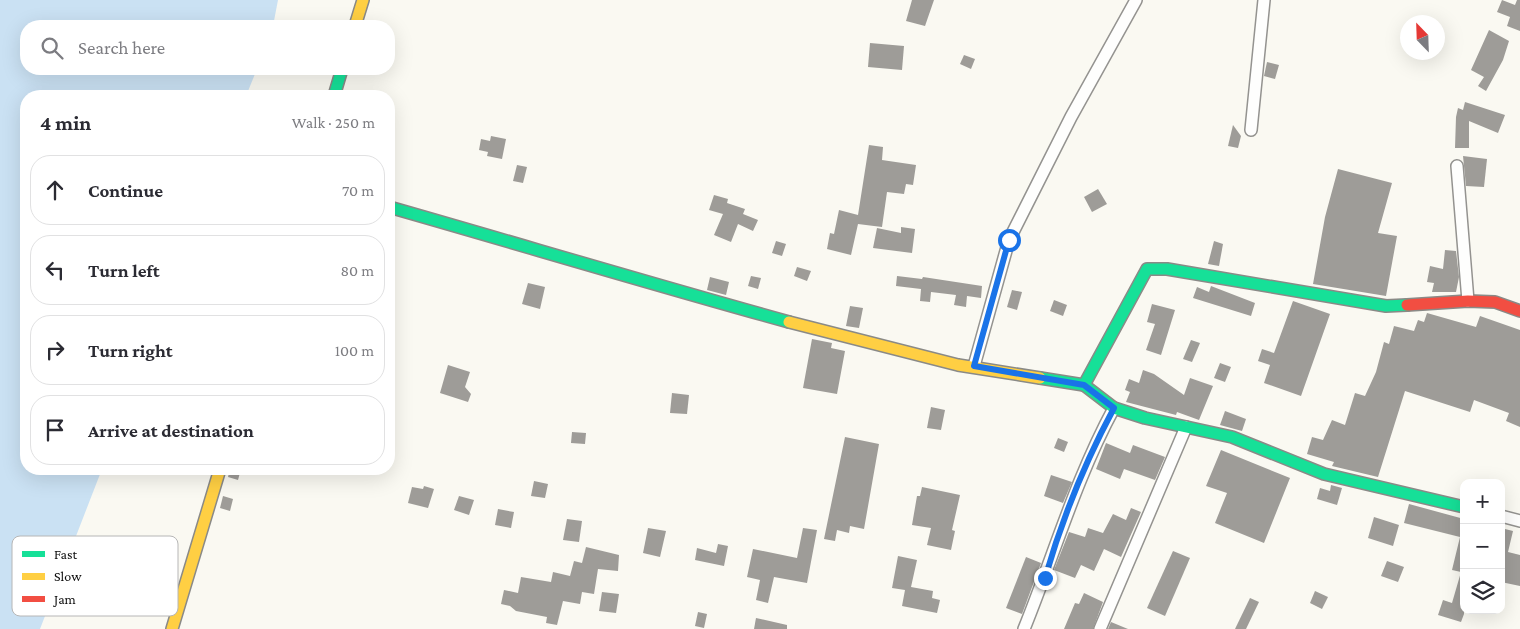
<!DOCTYPE html>
<meta charset="utf-8">
<style>
:root{--surface:#fff;--page:#f7f7f7;--text:#2b2b33;--muted:#7c7c81;--line:#e1e1e2}
body{margin:0;font-family:"Crimson Pro",serif;background:var(--page);color:var(--text)}
.controls{position:absolute;right:15px;bottom:15px;display:grid;overflow:hidden;border-radius:10px;box-shadow:0 5px 20px #0002}
.controls button{width:45px;height:45px;display:grid;place-items:center;padding:0;border:0;border-bottom:1px solid var(--line);background:var(--surface);color:var(--text);font:25px sans-serif}
.compass{position:absolute;left:1400px;top:15px;width:45px;height:45px;border-radius:50%;background:var(--surface);box-shadow:0 5px 20px #0002;rotate:337deg}
.stop{position:absolute;width:15px;height:15px;margin:-11px;border:4px solid #1a73e8;border-radius:50%;background:#fff}
.stop.end{background:#1a73e8;border-color:#fff;box-shadow:0 1px 5px #0008}
.list{margin:0;padding:0;list-style:none}
h2{display:flex;justify-content:space-between;align-items:center;height:65px;margin:0;padding:0 20px;font-size:21px}
h2 small{font-size:16px;font-weight:400;color:var(--muted)}
.list li{display:grid;grid-template-columns:32px 1fr auto;gap:15px;align-items:center;box-sizing:border-box;height:70px;margin:0 10px 10px;padding:0 10px;border:1px solid var(--line);border-radius:20px}
.list b{display:block;font-size:19px;white-space:nowrap}
.list em{font-size:16px;font-style:normal;color:var(--muted)}
.icon{flex:none;width:28px;height:28px;fill:none;stroke:currentColor;stroke-width:2;stroke-linecap:round;stroke-linejoin:round}
.map{position:relative;flex:none;width:1520px;height:629px;overflow:hidden}
.search{position:absolute;background:var(--surface);box-shadow:0 5px 20px #0002;left:20px;top:20px;width:375px;height:55px;display:flex;align-items:center;gap:12px;box-sizing:border-box;padding:0 18px;border-radius:20px;color:var(--muted);font-size:19px}
.panel{position:absolute;background:var(--surface);box-shadow:0 5px 20px #0002;left:20px;top:90px;width:375px;height:385px;border-radius:20px}
.map>svg:first-child{display:block}
.water{fill:#cae1f3}
.building{fill:#9e9c98}
.lines{fill:none;stroke-linecap:round;stroke-linejoin:round}
.street-casing{stroke:#949390;stroke-width:14}
.fast-casing{stroke:#8a8a87;stroke-width:14}
.slow-casing{stroke:#8a8a87;stroke-width:14}
.jam-casing{stroke:#8a8a87;stroke-width:14}
.street{stroke:#fefefd;stroke-width:11}
.fast{stroke:#16e098;stroke-width:11}
.slow{stroke:#ffcf43;stroke-width:11}
.jam{stroke:#f24e42;stroke-width:11}
.route{stroke:#1a73e8;stroke-width:6}
.key{fill:#fff;stroke:#b6b6b6;stroke-width:1}
.key-label{font-size:14px;fill:#0d0d0d}
</style>
<div class="map">
<svg width="1520" height="629" viewBox="0 0 1520 629">
<rect width="100%" height="100%" fill="#faf9f2"/>
<polygon class="water" points="0,0 278,0 273,26 26,26 26,69 257,69 246,96 26,96 26,469 102,469 40,629 0,629"/>
<g class="building">
<polygon points="912,0 934,0 925,26 906,21"/>
<polygon points="1502,0 1515,5 1517,0 1520,0 1520,31 1507,26 1510,17 1497,12"/>
<polygon points="1489,30 1509,41 1503,60 1486,91 1478,86 1484,77 1471,70"/>
<polygon points="870,43 904,46 902,70 868,67"/>
<polygon points="964,55 975,59 971,69 960,64"/>
<polygon points="1267,62 1279,65 1275,79 1264,76"/>
<polygon points="1465,102 1505,115 1498,133 1469,121 1469,148 1455,148 1456,117 1458,108 1463,110"/>
<polygon points="1233,125 1241,136 1238,148 1228,146"/>
<polygon points="491,136 506,139 502,159 487,156 488,152 479,150 481,139 490,141"/>
<polygon points="869,145 883,147 882,160 916,165 913,185 906,184 904,194 887,192 882,227 858,224 851,255 827,249 830,233 834,234 839,210 858,215"/>
<polygon points="1463,156 1487,159 1484,187 1466,186"/>
<polygon points="517,165 527,167 523,183 513,181"/>
<polygon points="1338,169 1392,183 1378,233 1397,236 1386,296 1313,284 1325,217"/>
<polygon points="1098,189 1107,204 1092,212 1084,197"/>
<polygon points="714,195 728,199 727,203 745,209 743,214 758,220 753,231 738,224 731,242 714,235 723,214 709,210"/>
<polygon points="901,227 915,229 912,253 873,248 877,228 901,233"/>
<polygon points="776,241 786,244 782,256 772,253"/>
<polygon points="1214,241 1223,244 1219,266 1208,264"/>
<polygon points="1445,250 1456,251 1459,277 1456,292 1432,292 1434,283 1427,282 1430,266 1443,269"/>
<polygon points="797,267 811,271 807,281 794,276"/>
<polygon points="751,276 761,278 758,289 748,286"/>
<polygon points="897,276 922,279 923,277 982,286 981,298 967,296 966,307 954,305 956,295 931,292 930,302 920,301 921,289 896,286"/>
<polygon points="710,277 729,282 726,295 707,290"/>
<polygon points="528,283 545,287 540,309 522,304"/>
<polygon points="1211,286 1255,303 1251,316 1193,298 1197,287 1209,292"/>
<polygon points="1012,290 1022,292 1017,310 1007,307"/>
<polygon points="1054,300 1067,305 1063,316 1050,311"/>
<polygon points="1293,301 1330,314 1301,396 1264,383 1270,365 1258,361 1262,349 1274,353"/>
<polygon points="1152,304 1175,310 1161,355 1146,350 1155,324 1147,322"/>
<polygon points="850,306 863,308 859,328 846,326"/>
<polygon points="1427,313 1476,327 1480,316 1520,330 1520,427 1506,421 1509,413 1474,400 1470,412 1405,391 1378,477 1332,466 1334,462 1307,454 1312,437 1323,440 1332,420 1345,425 1355,393 1365,396 1376,372 1384,342 1389,344 1394,326 1414,331 1418,320 1424,322"/>
<polygon points="812,339 832,343 831,348 845,351 837,394 803,388"/>
<polygon points="1191,340 1200,343 1192,362 1183,359"/>
<polygon points="1220,363 1231,367 1225,382 1214,378"/>
<polygon points="448,365 470,372 465,387 471,394 468,402 440,393"/>
<polygon points="1143,370 1154,374 1184,395 1190,378 1213,386 1199,420 1177,412 1176,415 1126,402 1130,392 1125,390 1129,379 1139,383"/>
<polygon points="672,393 689,395 687,414 670,413"/>
<polygon points="931,407 945,410 941,430 927,428"/>
<polygon points="1225,411 1246,419 1242,431 1220,425"/>
<polygon points="572,432 586,433 585,444 571,443"/>
<polygon points="845,437 879,444 864,529 850,526 849,533 837,530 835,541 824,539"/>
<polygon points="1058,438 1068,442 1064,452 1054,448"/>
<polygon points="1106,443 1130,453 1133,445 1165,457 1155,480 1124,469 1120,479 1096,469"/>
<polygon points="1221,450 1290,478 1264,543 1215,523 1227,493 1206,486"/>
<polygon points="230,469 241,469 238,480 228,477"/>
<polygon points="1051,475 1072,482 1063,503 1044,496"/>
<polygon points="534,481 548,484 545,498 531,496"/>
<polygon points="1331,485 1342,488 1337,505 1317,499 1320,488 1330,491"/>
<polygon points="424,486 434,489 428,508 408,503 412,487 423,489"/>
<polygon points="922,487 960,495 952,530 955,531 951,550 927,545 931,528 912,525 917,496 920,496"/>
<polygon points="223,496 233,499 230,511 220,508"/>
<polygon points="459,496 474,500 469,515 454,510"/>
<polygon points="1409,504 1464,519 1464,614 1461,622 1438,615 1443,600 1452,603 1461,572 1452,570 1460,537 1404,523"/>
<polygon points="1131,508 1141,512 1121,557 1104,549 1094,571 1081,565 1075,578 1054,570 1069,532 1085,537 1088,528 1103,533 1113,514 1126,520"/>
<polygon points="498,509 514,512 511,528 495,525"/>
<polygon points="1374,517 1399,525 1393,546 1368,538"/>
<polygon points="567,519 582,521 579,542 563,540"/>
<polygon points="648,528 666,531 660,557 643,553"/>
<polygon points="803,528 817,530 807,583 774,577 768,603 756,600 760,580 747,577 753,549 797,558"/>
<polygon points="1501,528 1513,531 1508,552 1520,555 1520,586 1501,582"/>
<polygon points="718,544 728,546 724,566 695,560 697,548 716,553"/>
<polygon points="586,547 619,555 618,571 598,569 594,594 582,592 580,604 563,601 557,625 546,623 547,617 516,611 510,606 501,604 504,590 518,593 521,577 551,582 553,572 570,576 574,561 582,563"/>
<polygon points="1173,551 1190,558 1165,616 1147,608"/>
<polygon points="898,556 917,560 911,587 933,591 932,598 940,600 937,613 902,606 905,590 892,588"/>
<polygon points="1026,557 1041,563 1022,614 1006,608"/>
<polygon points="1387,561 1404,567 1398,582 1381,576"/>
<polygon points="1315,591 1328,597 1322,609 1310,603"/>
<polygon points="602,592 619,594 616,613 599,611"/>
<polygon points="1084,593 1103,602 1093,629 1064,629 1075,603 1079,604"/>
<polygon points="1250,598 1259,602 1246,629 1235,629"/>
<polygon points="698,612 707,614 704,628 695,626"/>
<polygon points="756,618 787,625 787,629 754,629"/>
<polygon points="1111,622 1128,629 1108,629"/>
</g>
<g class="lines">
<g class="street-casing">
<g id="street">
<polyline points="1251,130 1264,0"/>
<polyline points="1457,166 1468,301"/>
<polyline points="974,366 1009,240 1071,117 1136,0"/>
<polyline points="1501,516 1520,521"/>
<path d="M1024,629C1054,555 1076,478 1114,408"/>
<polyline points="1100,629 1186,427"/>
</g>
</g>
<g class="fast-casing">
<g id="fast">
<polyline points="334,96 342,69"/>
<path d="M389,207C522,245 655,285 789,322"/>
<polyline points="1040,378 1084,385 1147,269 1167,269 1386,306 1407,305"/>
<polyline points="1084,385 1114,408 1145,418 1232,437 1324,474 1464,507"/>
</g>
</g>
<g class="slow-casing">
<g id="slow">
<polyline points="355,26 363,0"/>
<polyline points="789,322 958,365 1040,378"/>
<polyline points="172,629 220,469"/>
</g>
</g>
<g class="jam-casing">
<polyline id="jam" points="1407,305 1468,301 1495,302 1520,311"/>
</g>
<use href="#street" class="street"/>
<use href="#fast" class="fast"/>
<use href="#slow" class="slow"/>
<use href="#jam" class="jam"/>
</g>
<g class="lines">
<path class="route" d="M1009,240L974,366L1084,385L1114,408C1085,462 1062,519 1045,578"/>
</g>
<rect x="12" y="536" width="166" height="80" rx="8" class="key"/>
<rect x="22" y="551" width="23" height="6" fill="#16e098"/>
<rect x="22" y="573" width="23" height="7" fill="#ffcf43"/>
<rect x="22" y="596" width="23" height="6" fill="#f24e42"/>
<g class="key-label">
<text x="54" y="559">Fast</text>
<text x="54" y="581">Slow</text>
<text x="54" y="604">Jam</text>
</g>
</svg>
<div class="controls">
<button>+</button>
<button>−</button>
<button><svg class="icon" aria-label="layers" viewBox="0 0 24 24"><path d="M12 4l9 5-9 5-9-5zM3 14l9 5 9-5"/></svg></button>
</div>
<svg class="compass" viewBox="-18 -18 36 36"><path d="M0-13l5 13h-10z" fill="#e53935"/><path d="M0 13l5-13h-10z" fill="#7c7c81"/></svg>
<div class="stop" style="left:1009px;top:240px"></div>
<div class="stop end" style="left:1045px;top:578px"></div>
<div class="search"><svg class="icon" aria-label="search" viewBox="0 0 24 24"><circle cx="10" cy="10" r="6"/><path d="M15 15l6 6"/></svg>Search here</div>
<section class="panel">
<h2>4 min<small>Walk · 250 m</small></h2>
<ul class="list">
<li><svg class="icon" aria-label="ahead" viewBox="0 0 24 24"><path d="M12 20V5M6 11l6-6 6 6"/></svg><div><b>Continue</b></div><em>70 m</em></li>
<li><svg class="icon" aria-label="left" viewBox="0 0 24 24"><path d="M17 20v-9H6M10 6l-5 5 5 5"/></svg><div><b>Turn left</b></div><em>80 m</em></li>
<li><svg class="icon" aria-label="right" viewBox="0 0 24 24"><path d="M7 20v-9h11M14 6l5 5-5 5"/></svg><div><b>Turn right</b></div><em>100 m</em></li>
<li><svg class="icon" aria-label="arrive" viewBox="0 0 24 24"><path d="M6 21V4h12l-3 4 3 4H6"/></svg><div><b>Arrive at destination</b></div></li>
</ul>
</section>
</div>
